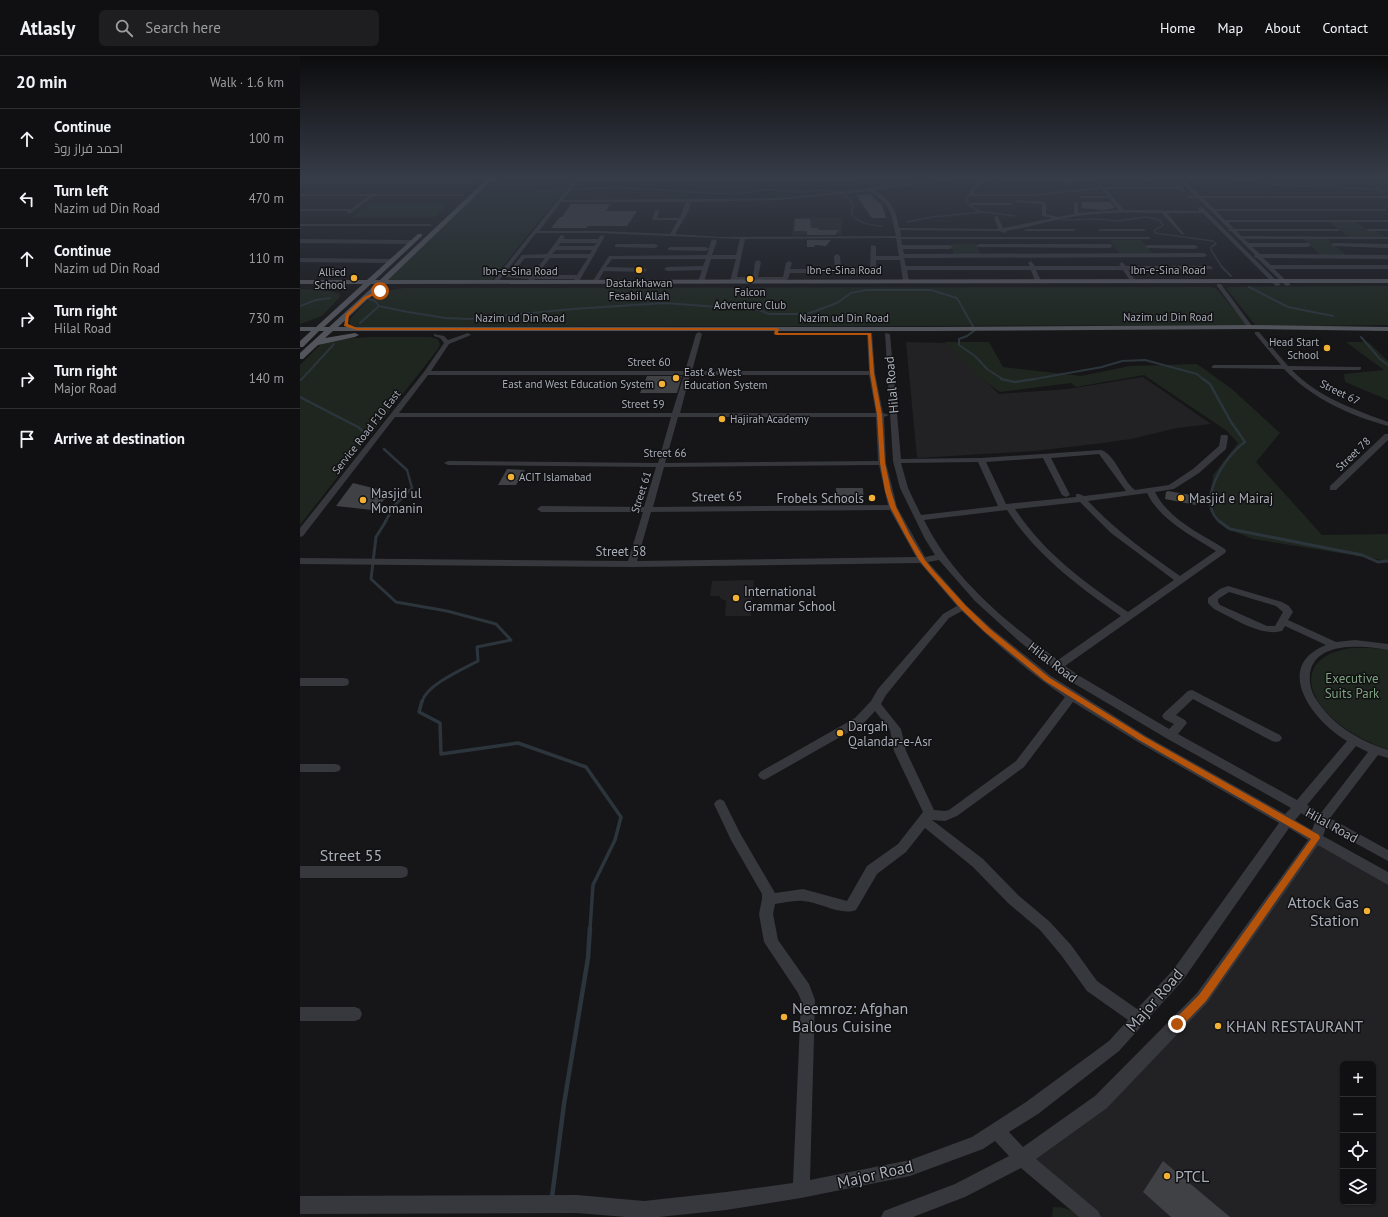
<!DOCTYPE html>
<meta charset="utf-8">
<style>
:root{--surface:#101012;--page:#1e1e20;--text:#f1f3f6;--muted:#9c9d9f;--line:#303032}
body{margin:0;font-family:"PT Sans",Cairo,sans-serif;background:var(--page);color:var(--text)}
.controls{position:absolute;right:12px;bottom:12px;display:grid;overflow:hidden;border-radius:6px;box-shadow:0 1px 3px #0004}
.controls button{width:36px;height:36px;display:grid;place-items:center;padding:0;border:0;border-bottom:1px solid var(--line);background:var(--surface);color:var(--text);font:20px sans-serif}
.stop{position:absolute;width:12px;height:12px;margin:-9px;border:3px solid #b45309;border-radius:50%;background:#fff}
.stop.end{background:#b45309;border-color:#fff;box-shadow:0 1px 4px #0008}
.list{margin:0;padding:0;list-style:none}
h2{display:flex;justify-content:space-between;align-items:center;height:52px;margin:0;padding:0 16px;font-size:17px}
h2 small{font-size:13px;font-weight:400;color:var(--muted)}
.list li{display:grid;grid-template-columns:26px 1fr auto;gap:12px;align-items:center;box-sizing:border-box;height:60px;padding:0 16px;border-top:1px solid var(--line)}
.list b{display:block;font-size:15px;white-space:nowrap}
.list p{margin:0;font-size:13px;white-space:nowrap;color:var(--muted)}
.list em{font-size:13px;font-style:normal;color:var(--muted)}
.icon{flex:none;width:22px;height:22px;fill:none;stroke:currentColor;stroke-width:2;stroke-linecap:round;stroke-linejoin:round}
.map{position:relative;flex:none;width:1088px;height:1161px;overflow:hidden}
header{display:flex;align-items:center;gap:24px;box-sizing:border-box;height:56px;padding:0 20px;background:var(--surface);border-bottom:1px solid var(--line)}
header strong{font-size:19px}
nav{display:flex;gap:22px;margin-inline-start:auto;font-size:14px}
.search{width:280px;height:36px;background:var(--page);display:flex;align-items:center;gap:10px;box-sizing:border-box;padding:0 14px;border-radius:6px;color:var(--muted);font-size:15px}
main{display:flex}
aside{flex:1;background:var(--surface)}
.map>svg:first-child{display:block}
.built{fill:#222225;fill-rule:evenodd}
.green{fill:#1e261f}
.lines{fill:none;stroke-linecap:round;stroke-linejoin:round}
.stream-far5{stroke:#2c353c;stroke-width:1.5}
.stream-far4{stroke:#2c353c;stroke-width:2}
.stream-far3{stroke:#2c353c;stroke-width:2.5}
.stream-far2{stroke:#2c353c;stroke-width:3}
.stream-far1{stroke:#2c353c;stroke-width:3.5}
.stream{stroke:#2c353c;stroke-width:4.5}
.building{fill:#404145}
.minor{fill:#37383d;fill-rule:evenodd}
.major{fill:#53555c;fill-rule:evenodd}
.route{fill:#b45309}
.poi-dot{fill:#f2b134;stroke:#111113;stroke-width:1.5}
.labels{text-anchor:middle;stroke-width:3;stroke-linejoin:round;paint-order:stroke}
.far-street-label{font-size:11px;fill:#a8adb8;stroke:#111113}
.far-poi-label{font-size:11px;fill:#a8adb8;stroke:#111113;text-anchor:end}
.street-label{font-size:13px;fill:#a8adb8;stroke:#111113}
.poi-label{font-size:13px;fill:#a8adb8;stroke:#111113;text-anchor:start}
.park-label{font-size:13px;fill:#7fa381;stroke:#111113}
.near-street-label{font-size:16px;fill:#a8adb8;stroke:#111113}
.near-poi-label{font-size:16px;fill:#a8adb8;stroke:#111113;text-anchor:start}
</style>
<header>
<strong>Atlasly</strong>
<div class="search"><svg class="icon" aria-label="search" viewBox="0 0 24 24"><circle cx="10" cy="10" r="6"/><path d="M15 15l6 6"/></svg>Search here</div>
<nav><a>Home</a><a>Map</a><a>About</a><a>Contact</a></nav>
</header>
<main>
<aside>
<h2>20 min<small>Walk · 1.6 km</small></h2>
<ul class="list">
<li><svg class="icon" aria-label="ahead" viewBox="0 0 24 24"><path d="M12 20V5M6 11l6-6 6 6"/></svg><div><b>Continue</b><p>احمد فراز روڈ</p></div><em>100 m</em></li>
<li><svg class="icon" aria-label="left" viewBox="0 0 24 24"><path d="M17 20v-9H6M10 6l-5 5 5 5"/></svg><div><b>Turn left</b><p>Nazim ud Din Road</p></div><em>470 m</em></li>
<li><svg class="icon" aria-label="ahead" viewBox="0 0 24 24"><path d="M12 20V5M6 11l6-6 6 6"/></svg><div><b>Continue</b><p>Nazim ud Din Road</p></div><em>110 m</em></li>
<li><svg class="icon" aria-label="right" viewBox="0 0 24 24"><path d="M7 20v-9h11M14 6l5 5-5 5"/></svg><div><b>Turn right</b><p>Hilal Road</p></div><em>730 m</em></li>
<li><svg class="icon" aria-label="right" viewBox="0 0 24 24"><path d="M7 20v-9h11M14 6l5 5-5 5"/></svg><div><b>Turn right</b><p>Major Road</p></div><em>140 m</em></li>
<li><svg class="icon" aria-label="arrive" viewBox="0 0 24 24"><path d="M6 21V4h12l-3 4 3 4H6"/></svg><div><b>Arrive at destination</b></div></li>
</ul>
</aside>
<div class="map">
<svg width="1088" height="1161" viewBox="0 0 1088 1161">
<rect width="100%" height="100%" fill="#161618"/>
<g class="built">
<polygon points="494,162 542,162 542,179 492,179"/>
<polygon points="606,286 646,287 699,338 768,333 843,321 911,368 877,372 831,383 795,388 735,395 617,402"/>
<polygon points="454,524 451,560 425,560 426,545 421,543 419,540 410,540 412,525"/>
<path d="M1016,782L1088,825V1161H792L726,1105L862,984ZM1043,1008H1073V1146H1043Z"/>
</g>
<g class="green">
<polygon points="189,122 273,122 192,224 80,224"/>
<polygon points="939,122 1088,122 1088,132 1056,129 991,128"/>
<polygon points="68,148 148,148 135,161 53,161"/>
<polygon points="1029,166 1056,166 1068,174 1075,174 1086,181 1049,181"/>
<polygon points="1002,182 1026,182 1047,200 1022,200"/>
<polygon points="810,184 841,184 853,198 820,198"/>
<polygon points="651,188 676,188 681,199 654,199"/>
<polygon points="1088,230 1088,269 956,270 926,232 929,231"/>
<path d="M910,231L916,232L946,268L945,269L139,271H52L50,269V263C70,242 75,235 105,232Z"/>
<polygon points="0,233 27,234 40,238 40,241 22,260 0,268"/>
<polygon points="68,281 130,281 138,283 140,288 138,293 0,469 0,309 20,289 30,284"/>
<polygon points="645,286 689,286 703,311 781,320 830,310 897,308 932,333 980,377 956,406 1022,479 1088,478 1088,505 953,483 925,472 910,455 913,419 938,387 927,375 844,319 776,331 771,327 700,336 678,320"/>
<polygon points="1046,286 1068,286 1088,305 1088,344 1045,326 1044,318 1084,314"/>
<path d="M1052,592H1072L1088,594V694C1070,687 1052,679 1037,666C1001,636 1000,599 1052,592Z"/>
<path d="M753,1151C765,1151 773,1154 782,1161H752Z"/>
</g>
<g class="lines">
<g class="stream-far5">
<path d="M181,122L201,126L207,132L201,136L208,138C243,136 279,132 314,132C355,132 395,138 435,138C445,138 455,135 465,134C478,133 492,137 505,136C514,135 523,133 532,135C543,137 558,144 551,158C560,168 569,169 582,170"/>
<polyline points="727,122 770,124 792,122"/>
<polyline points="928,122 981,129 1075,133 1088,136"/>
<path d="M680,156L666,147C670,133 674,126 689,122"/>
<polyline points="762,164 797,163 817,165 846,161 859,164 863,169 854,175 855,177 913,185 916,188 911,191 911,194 922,211"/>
<polyline points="607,166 632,161 683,156 715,160"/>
</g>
<g class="stream-far4">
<polyline points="921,210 931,220"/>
<polyline points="949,231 988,251 1033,260"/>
<polyline points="69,243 75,245 79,250 108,256 145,262 170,263 273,253 365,247 459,254 469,258 507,258 537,247 551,237 566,234 631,234 657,242 675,274 667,280 659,283 659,289 675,300 687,313 704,324"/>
<polyline points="0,250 16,244 30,242"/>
<polyline points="60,267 79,250"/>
<polyline points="1061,281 1080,303 1088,309"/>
<polyline points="1,324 34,288"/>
<polyline points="729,324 802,311 822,305 845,304 897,318 904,324"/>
</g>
<g class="stream-far3">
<polyline points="701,323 715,326 735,323"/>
<path d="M903,323L910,328L931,366L945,386C925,400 895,445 920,466"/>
<polyline points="0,324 2,323"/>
<polyline points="0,341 58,371 66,378"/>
<polyline points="84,393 107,414 112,432 95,449 85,466"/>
</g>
<g class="stream-far2">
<path d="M86,465L76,481L71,523L96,546L147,555L196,568L211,584L177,591L178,605C163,613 126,629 122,646"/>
<polyline points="919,465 930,473 1062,499 1078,506 1088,505"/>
</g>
<polyline class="stream-far1" points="122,645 119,656 140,667 141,698 218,687 286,711 321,761 315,784 293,829 290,873"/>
<polyline class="stream" points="252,1141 264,1048 288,902 290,872"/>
</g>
<g class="building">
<polygon points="570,138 582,149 586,162 572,162 556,139"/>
<polygon points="782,146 810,146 815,152 803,154 781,152"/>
<polygon points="271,148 310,148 306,155 337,155 327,170 288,170 286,172 251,172 260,161 262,161"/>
<polygon points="495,163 510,163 511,172 518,172 518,174 539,174 535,179 507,179 507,175 494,175"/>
<polygon points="507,184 531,184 526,190 515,189 514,191 507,191"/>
<polygon points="347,320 382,320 377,337 340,337"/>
<polygon points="207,413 225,414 216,429 198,429"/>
<polygon points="53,427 93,437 72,454 36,450"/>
<polygon points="536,432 563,432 564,447 537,448"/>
<polygon points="868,435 897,440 896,449 865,443 866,436"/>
<polygon points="863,1105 930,1161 871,1161 843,1136"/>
</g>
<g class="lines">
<g class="minor">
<path d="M276,122L553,124L555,125L553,126L278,125L263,144L480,142L566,133L568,131L571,132L650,122H661L574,134C591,144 596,153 599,172L698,173L694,161L696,160L698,161L703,172L753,162L742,160V148L715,146L717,144L746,146V158L758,161L774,158V147L776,146L778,147V157L819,154L809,142H780L778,141L780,140H807L802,133L734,140H670V134L682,123L720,122L769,125L806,122L769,127L699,123L685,125L674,135V138H734L799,131L798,129L800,128L804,131H876L868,122H872L885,134V136H881L879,133H806L824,154L900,155L898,152L902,151L981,229L976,230L903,157H867L884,178L882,179L862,157C833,156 805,156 776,160C753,164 730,171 706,175L707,176L705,177L700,175L600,174L601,181H849L851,182L849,183H601L602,189H650L653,191L650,193H603L604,198L904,197L907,199L904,201L604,202L606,210H730L728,207L731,205L735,210H821L819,208L822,206L826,210H910L913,212L912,213L828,214L836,225L833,227L831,226L823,214H736L741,225L738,227L735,225L731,214H607L609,225L606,227L603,225L600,204H576V215L573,217H490L488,223L484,225H436L433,227L430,225L436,203H411L404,226L401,228L398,226L402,214L367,215L364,213L367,211L403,210L406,203H312L306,211L344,212L347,214L344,216L304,215L297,227L295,228L292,226L309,200L407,199L411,185L414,183L417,185L412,199H436L440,183L300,177H236L197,227H193V225ZM569,135C591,148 591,156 596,180L420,181L375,178L388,156L391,146L480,144ZM261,146H386L380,162H357L359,155L357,154L355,155L352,164H378L370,178L300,175H239ZM596,182L599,200H576V190L571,189L570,213H541L540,200L537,198L534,200L535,213H490L492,207L489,205L486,207L483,221H458L461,206L458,204L455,206L453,221H437L445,183Z"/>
<polygon points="837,122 848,122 849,123 847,124"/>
<polygon points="878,122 882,122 900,140 1088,140 1088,142 903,142 914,153 1087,153 1085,155 916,155 925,164 1088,164 1088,166 928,166 934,173 1038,173 1040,174 1038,175 937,175 941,180 1088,181 1088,183 944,183 949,187 1008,187 1011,189 1008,191 952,191 960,198 1088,199 1088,203 963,202 971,209 1088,209 1088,213 974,213 991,229 986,230 957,202 954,201 955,199 931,175 928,175 929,173 898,142 887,142 887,140 895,140"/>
<polygon points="0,126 175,126 177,127 175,128 0,128"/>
<polygon points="0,138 163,138 165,139 163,140 74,140 49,158 47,157 48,155 0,155 0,153 52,153 68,140 0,140"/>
<polygon points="672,147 711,147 713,148 711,149 670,149"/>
<polygon points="0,168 130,168 132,169 130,170 0,170"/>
<polygon points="726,173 774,173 776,174 774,175 724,175"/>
<polygon points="800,173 844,173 846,174 844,175 798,175"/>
<polygon points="1068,173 1088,173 1088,175 1066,175"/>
<path d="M261,179L265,180L263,183H298L301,179L305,180L278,227L273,226L275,223H235L231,226L228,224L229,223L206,221V219L222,199L247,198ZM261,187H297L294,190H258ZM256,194H292L290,198H252ZM225,202H245L232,219H211ZM250,202H288L277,219H237Z"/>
<polygon points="0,183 112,184 115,186 112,188 0,187"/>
<polygon points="1034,187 1088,188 1088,192 1032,190 1032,188"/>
<polygon points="317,188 355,188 358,190 355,192 315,191 315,189"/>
<polygon points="679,188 810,188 813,190 810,192 677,191 676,190"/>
<polygon points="848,189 895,189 898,191 895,193 846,192 846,190"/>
<polygon points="370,191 406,191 409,193 406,195 368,194 368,192"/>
<polygon points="0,202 91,203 94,205 91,207 0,206"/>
<polygon points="917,228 921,228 952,270 952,272 948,272 917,230"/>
<path d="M399,276L402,278L392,315H569L567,278L572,277L575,317L583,357L589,359L584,361L586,407L597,451L625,501L635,499L625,483L600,432L593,405L585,277L590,278L601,403L681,402L801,394C815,398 822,424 835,434L869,429L893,413L919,390L921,379H927L928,381L926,393L899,417L874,433L855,436C868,463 901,478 925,493L926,495L925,497L765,610L778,619L869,673L874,668L864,663L862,660L864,657L888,635L892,634L980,679L982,682L980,685L976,686L972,685L893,643L876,659L885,664L887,667L878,678L997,744L1047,685C1014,666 971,611 1026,589L985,570L982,575C961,581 933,562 914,553L908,547V542L920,533L928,530L982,546L989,550L993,556L988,564L1036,586L1055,584L1088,588V594C1065,590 1016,584 1010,617C1009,626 1011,636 1016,643C1032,669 1060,685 1088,694V702L1078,699L1030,762L1088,794V805L1026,771L1023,780L1088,816V829L1018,789L907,947L807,1052L736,1103L798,1155L801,1161H779L721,1112L665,1141L613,1161H581L584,1155L655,1128L709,1100L695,1085L683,1093L610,1120L501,1142L426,1154L359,1161H326L277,1157L0,1158V1140L277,1139L344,1145L426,1136L493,1127L501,944L498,937L464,886L459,858L462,843V838L431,784L414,748L416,745L420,743L424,745L440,777L475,837L503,833L547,845L567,810L598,788L623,756L594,695L590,674L575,655L563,668L468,722L464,724L460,722L458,719L460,716L555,662L571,645L578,633L643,558L657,550L620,507L332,511L0,508V502L328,505L343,456H241L237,453L241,450L344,451L356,411L148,409L144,407L148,405L358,407L371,361H95L3,480L0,481V472L124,316L144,287L140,282L134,280V278L144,280L148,284L168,277L171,279L149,288L131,315H385L396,278ZM128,319H384L372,357H99ZM390,319H569L576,357H380ZM378,361H576L578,405L365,407ZM799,398L826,435L784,440L779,438H776V441L706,448L686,406L743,402L762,439L766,441L770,439L751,402ZM678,406L698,450L621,459L608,432L601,407ZM579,409L588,449L353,451L364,411ZM847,437C860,464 892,480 916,495L880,520C847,497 815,474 788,445ZM780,446L811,477L874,524L828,556C785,527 744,497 715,453ZM590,454L616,501L337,505L351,456ZM707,454C736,499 778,530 821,560L758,604C706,566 653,523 624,464ZM639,504L675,545L720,586L770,625L866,682L991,752L985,758L846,680L751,620L691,572L666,549L628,506ZM929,536L976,550L983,556L975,570H967L920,549L918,546V543ZM662,555C694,587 729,616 765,641L716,705L649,754L645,755L634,754L606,695L601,673L581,648L586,639L649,562ZM773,646L838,686L979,767L873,914L837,953L797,925L771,889L750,866L718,839L683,803L632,764L645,765L657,760L724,711ZM1056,690L1068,696L1021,757L1007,749ZM1001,757L1015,766L1012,774L995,764ZM625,772L673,811L708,847L740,874L761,899L787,935L828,964L809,985L726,1046L672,1081L610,1104L510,1124L515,944L509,928L478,884L473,858L475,848C484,847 494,844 503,845C520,846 540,860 556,854L577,818L606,796ZM989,772L1008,784L897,937L795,1040L723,1091L709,1076L738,1058L819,995L883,924Z"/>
<path d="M955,276H959L988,310L1061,311V313L1059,314H992C1018,341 1053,353 1088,366V370C1051,360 1011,342 984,313L912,312V310L914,309H981L955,278Z"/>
<polygon points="1085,378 1088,378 1088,384 1036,434 1030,434 1030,430"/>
<polygon points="0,622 44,622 48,623 49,626 48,629 44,630 0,630"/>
<polygon points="0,708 35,708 39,709 41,712 39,715 35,716 0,716"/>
<polygon points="0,810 102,810 107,812 108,816 107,820 102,822 0,822"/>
<polygon points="0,951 55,951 60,953 62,958 60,963 55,965 0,965"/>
</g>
<path class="major" d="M188,122H194L88,224L1088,223V227L84,228L38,271H632L950,269L1088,271V275L950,273L632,275H33L25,282L55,277L59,279L55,281L18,289L3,303H0V297L24,275H19L3,291H0V285L11,275H0V271H16L63,228H0V224H67L118,178H122V180L75,224H80ZM71,228H76L29,271H24Z"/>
</g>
<linearGradient id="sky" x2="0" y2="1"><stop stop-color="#0c0c0d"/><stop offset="0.43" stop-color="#363c48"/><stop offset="1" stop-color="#363c48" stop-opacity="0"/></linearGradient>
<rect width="1088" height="284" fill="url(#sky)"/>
<polygon class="route" points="80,234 81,236 66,243 49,259 48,268 57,272 477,272 479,273 478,277 571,277 574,317 582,359 585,407 591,435 596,451 610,479 625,504 633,514 666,550 690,573 750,622 845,681 1019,779 1020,782 906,945 880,972 877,973 873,972 872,968 873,965 899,939 1011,783 839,684 745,625 685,576 661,553 629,516 619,504 605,479 590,451 585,435 580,407 577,359 570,317 568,279 476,279 474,278 475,274 57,274 44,270 46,258 64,241"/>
<g class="poi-dot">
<circle cx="339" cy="214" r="4"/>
<circle cx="54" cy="222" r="4"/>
<circle cx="450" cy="223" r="4"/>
<circle cx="1027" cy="292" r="4"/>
<circle cx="376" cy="322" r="4"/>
<circle cx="362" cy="328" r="4"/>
<circle cx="422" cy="363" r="4"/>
<circle cx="211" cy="421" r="4"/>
<circle cx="572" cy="442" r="4"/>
<circle cx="881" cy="442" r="4"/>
<circle cx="63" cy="444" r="4"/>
<circle cx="436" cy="542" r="4"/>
<circle cx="540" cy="677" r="4"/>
<circle cx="1067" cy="855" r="4"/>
<circle cx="484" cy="961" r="4"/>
<circle cx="918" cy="970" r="4"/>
<circle cx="867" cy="1120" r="4"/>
</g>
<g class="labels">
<g class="far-street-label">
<text x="544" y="218">Ibn-e-Sina Road</text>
<text x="868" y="218">Ibn-e-Sina Road</text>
<text x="220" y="219">Ibn-e-Sina Road</text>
<text x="868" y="265">Nazim ud Din Road</text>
<text x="220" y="266">Nazim ud Din Road</text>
<text x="544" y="266">Nazim ud Din Road</text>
<text x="349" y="310">Street 60</text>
<text transform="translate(1040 336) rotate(26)" y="4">Street 67</text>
<text x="343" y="352">Street 59</text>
<text transform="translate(66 376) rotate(-52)" y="4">Service Road F10 East</text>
<text x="365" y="401">Street 66</text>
<text transform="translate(1053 398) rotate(-44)" y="4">Street 78</text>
<text transform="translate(341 436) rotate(-72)" y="4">Street 61</text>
</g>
<g class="far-poi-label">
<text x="46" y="220">Allied<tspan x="46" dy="13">School</tspan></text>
<text x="339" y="231" text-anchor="middle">Dastarkhawan<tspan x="339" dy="13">Fesabil Allah</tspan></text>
<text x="450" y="240" text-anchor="middle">Falcon<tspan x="450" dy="13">Adventure Club</tspan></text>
<text x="1019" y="290">Head Start<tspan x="1019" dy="13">School</tspan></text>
<text x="384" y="320" text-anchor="start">East &amp; West<tspan x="384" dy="13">Education System</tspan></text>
<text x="354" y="332">East and West Education System</text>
<text x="430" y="367" text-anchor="start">Hajirah Academy</text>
<text x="219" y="425" text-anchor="start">ACIT Islamabad</text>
</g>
<g class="street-label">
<text transform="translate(591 329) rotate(-95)" y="5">Hilal Road</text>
<text transform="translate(417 440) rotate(-1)" y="5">Street 65</text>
<text x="321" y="500">Street 58</text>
<text transform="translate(753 606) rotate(37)" y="5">Hilal Road</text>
<text transform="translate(1032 769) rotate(29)" y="5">Hilal Road</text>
</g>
<g class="poi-label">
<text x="71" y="442">Masjid ul<tspan x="71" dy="15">Momanin</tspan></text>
<text x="564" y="447" text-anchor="end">Frobels Schools</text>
<text x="889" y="447">Masjid e Mairaj</text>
<text x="444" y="540">International<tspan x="444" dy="15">Grammar School</tspan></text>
<text x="548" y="675">Dargah<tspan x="548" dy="15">Qalandar-e-Asr</tspan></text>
</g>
<g class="park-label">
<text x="1052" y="627">Executive<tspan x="1052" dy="15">Suits Park</tspan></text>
</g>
<g class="near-street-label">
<text x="51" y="805">Street 55</text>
<text transform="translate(854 944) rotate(-49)" y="6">Major Road</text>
<text transform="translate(575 1118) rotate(-13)" y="6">Major Road</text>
</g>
<g class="near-poi-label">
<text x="1059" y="852" text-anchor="end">Attock Gas<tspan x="1059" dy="18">Station</tspan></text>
<text x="492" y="958">Neemroz: Afghan<tspan x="492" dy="18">Balous Cuisine</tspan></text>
<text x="926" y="976">KHAN RESTAURANT</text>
<text x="875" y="1126">PTCL</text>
</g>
</g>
</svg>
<div class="controls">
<button>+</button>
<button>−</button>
<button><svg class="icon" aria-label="locate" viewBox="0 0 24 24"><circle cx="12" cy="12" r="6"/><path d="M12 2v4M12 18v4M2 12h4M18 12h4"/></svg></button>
<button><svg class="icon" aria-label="layers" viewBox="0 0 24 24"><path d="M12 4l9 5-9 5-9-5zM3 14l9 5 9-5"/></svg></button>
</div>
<div class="stop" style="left:80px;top:235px"></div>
<div class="stop end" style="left:877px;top:968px"></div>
</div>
</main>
